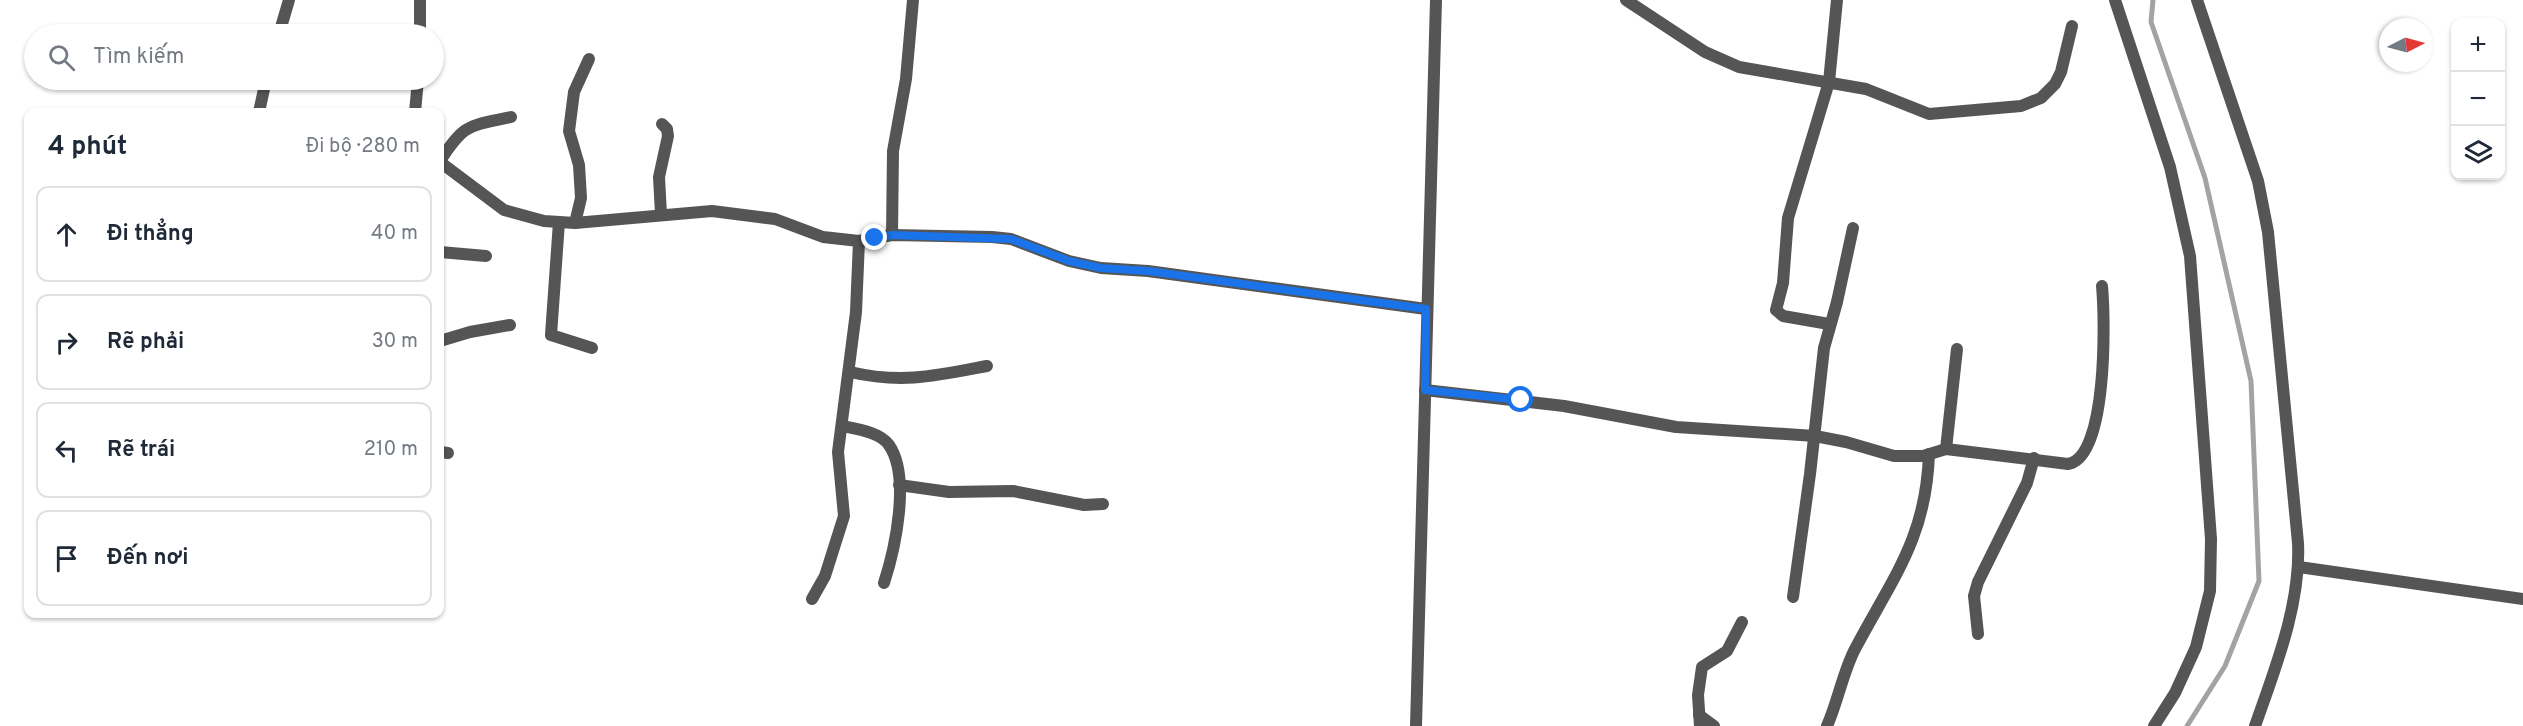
<!DOCTYPE html>
<html lang="vi">
<meta charset="utf-8">
<style>
:root{--surface:#fff;--page:#f6f6f7;--text:#1f2937;--muted:#747a83;--line:#e0e1e3}
body{margin:0;font-family:Overpass,sans-serif;background:var(--page);color:var(--text)}
.controls{position:absolute;right:18px;top:18px;display:grid;overflow:hidden;border-radius:12px;box-shadow:0 2px 4px #0004}
.controls button{width:54px;height:54px;display:grid;place-items:center;padding:0;border:0;border-bottom:2px solid var(--line);background:var(--surface);color:var(--text);font:30px sans-serif}
.compass{position:absolute;left:2379px;top:18px;width:54px;height:54px;border-radius:50%;background:var(--surface);box-shadow:0 2px 4px #0004;rotate:84deg}
.stop{position:absolute;width:18px;height:18px;margin:-14px;border:4px solid #1a73e8;border-radius:50%;background:#fff}
.stop.end{background:#1a73e8;border-color:#fff;box-shadow:0 2px 6px #0008}
.list{margin:0;padding:0;list-style:none}
h2{display:flex;justify-content:space-between;align-items:center;height:78px;margin:0;padding:0 24px;font-size:26px}
h2 small{font-size:20px;font-weight:400;color:var(--muted)}
.list li{display:grid;grid-template-columns:39px 1fr auto;gap:18px;align-items:center;box-sizing:border-box;height:96px;margin:0 12px 12px;padding:0 12px;border:2px solid var(--line);border-radius:12px}
.list b{display:block;font-size:22px;white-space:nowrap}
.list em{font-size:20px;font-style:normal;color:var(--muted)}
.icon{flex:none;width:33px;height:33px;fill:none;stroke:currentColor;stroke-width:2;stroke-linecap:round;stroke-linejoin:round}
.map{position:relative;flex:none;width:2523px;height:726px;overflow:hidden}
.search{position:absolute;background:var(--surface);box-shadow:0 2px 4px #0004;left:24px;top:24px;width:420px;height:66px;display:flex;align-items:center;gap:15px;box-sizing:border-box;padding:0 21px;border-radius:33px;color:var(--muted);font-size:22px}
.panel{position:absolute;background:var(--surface);box-shadow:0 2px 4px #0004;left:24px;top:108px;width:420px;height:510px;border-radius:12px}
.map>svg:first-child{display:block}
.lines{fill:none;stroke-linecap:round;stroke-linejoin:round}
.stream{stroke:#a3a3a3;stroke-width:5}
.street{stroke:#555;stroke-width:12}
.route{stroke:#1a73e8;stroke-width:8}
</style>
<div class="map">
<svg width="2523" height="726" viewBox="0 0 2523 726">
<rect width="100%" height="100%" fill="#fff"/>
<g class="lines">
<polyline class="stream" points="2153,0 2151,22 2205,178 2251,381 2259,581 2225,666 2187,726"/>
<g class="street">
<polyline points="420,0 420,34"/>
<polyline points="1626,0 1705,52 1739,67 1866,89 1929,114 2021,106 2041,98 2055,84 2061,72 2072,26"/>
<polyline points="2115,0 2170,167 2190,256 2211,539 2210,591 2196,647 2175,693 2154,726"/>
<path d="M2197,0L2258,181L2268,232L2298,543C2301,604 2275,669 2255,726"/>
<polyline points="279,34 289,0"/>
<polyline points="259,112 266,80"/>
<polyline points="415,112 418,80"/>
<path d="M440,161C464,123 469,126 511,117"/>
<polyline points="440,162 504,210 544,221 575,223 712,211 775,219 823,237 859,241 892,235 992,237 1011,239 1069,261 1101,268 1148,271 1426,309"/>
<polyline points="661,214 659,177 668,136 667,129 662,124"/>
<polyline points="559,222 551,335 592,348"/>
<polyline points="575,223 581,198 579,165 569,131 574,92 589,59"/>
<polyline points="892,235 893,151 906,79 913,0"/>
<polyline points="440,252 486,256"/>
<polyline points="1829,324 1783,316 1776,310 1783,283 1788,218 1829,82 1837,0"/>
<polyline points="440,341 470,332 510,325"/>
<path d="M850,372C902,384 935,376 987,366"/>
<path d="M1425,390L1564,406L1676,427L1815,436L1846,442L1894,456H1923L1946,449L2068,464C2108,458 2105,318 2102,286"/>
<path d="M842,426C856,429 880,432 889,445C911,477 895,549 884,583"/>
<polyline points="1946,449 1957,349"/>
<polyline points="440,452 448,453"/>
<polyline points="899,485 949,492 1013,491 1084,505 1103,504"/>
<polyline points="2299,567 2523,599"/>
<polyline points="1793,597 1810,474 1824,348 1837,302 1853,228"/>
<polyline points="812,599 825,576 844,516 838,452 856,312 859,241"/>
<polyline points="1978,634 1974,596 1978,582 2027,483 2034,458"/>
<polyline points="1699,715 1714,726"/>
<polyline points="1416,726 1436,0"/>
<polyline points="1700,726 1698,695 1702,667 1727,651 1742,622"/>
<path d="M1827,726C1838,701 1843,672 1855,649C1893,577 1926,539 1929,454"/>
</g>
</g>
<g class="lines">
<polyline class="route" points="875,238 892,235 1011,239 1069,261 1101,268 1148,271 1426,309 1425,390 1521,400"/>
</g>
</svg>
<div class="controls">
<button>+</button>
<button>−</button>
<button><svg class="icon" aria-label="layers" viewBox="0 0 24 24"><path d="M12 4l9 5-9 5-9-5zM3 14l9 5 9-5"/></svg></button>
</div>
<svg class="compass" viewBox="-18 -18 36 36"><path d="M0-13l5 13h-10z" fill="#e53935"/><path d="M0 13l5-13h-10z" fill="#747a83"/></svg>
<div class="stop" style="left:1521px;top:400px"></div>
<div class="stop end" style="left:875px;top:238px"></div>
<div class="search"><svg class="icon" aria-label="search" viewBox="0 0 24 24"><circle cx="10" cy="10" r="6"/><path d="M15 15l6 6"/></svg>Tìm kiếm</div>
<section class="panel">
<h2>4 phút<small>Đi bộ · 280 m</small></h2>
<ul class="list">
<li><svg class="icon" aria-label="ahead" viewBox="0 0 24 24"><path d="M12 20V5M6 11l6-6 6 6"/></svg><div><b>Đi thẳng</b></div><em>40 m</em></li>
<li><svg class="icon" aria-label="right" viewBox="0 0 24 24"><path d="M7 20v-9h11M14 6l5 5-5 5"/></svg><div><b>Rẽ phải</b></div><em>30 m</em></li>
<li><svg class="icon" aria-label="left" viewBox="0 0 24 24"><path d="M17 20v-9H6M10 6l-5 5 5 5"/></svg><div><b>Rẽ trái</b></div><em>210 m</em></li>
<li><svg class="icon" aria-label="arrive" viewBox="0 0 24 24"><path d="M6 21V4h12l-3 4 3 4H6"/></svg><div><b>Đến nơi</b></div></li>
</ul>
</section>
</div>
